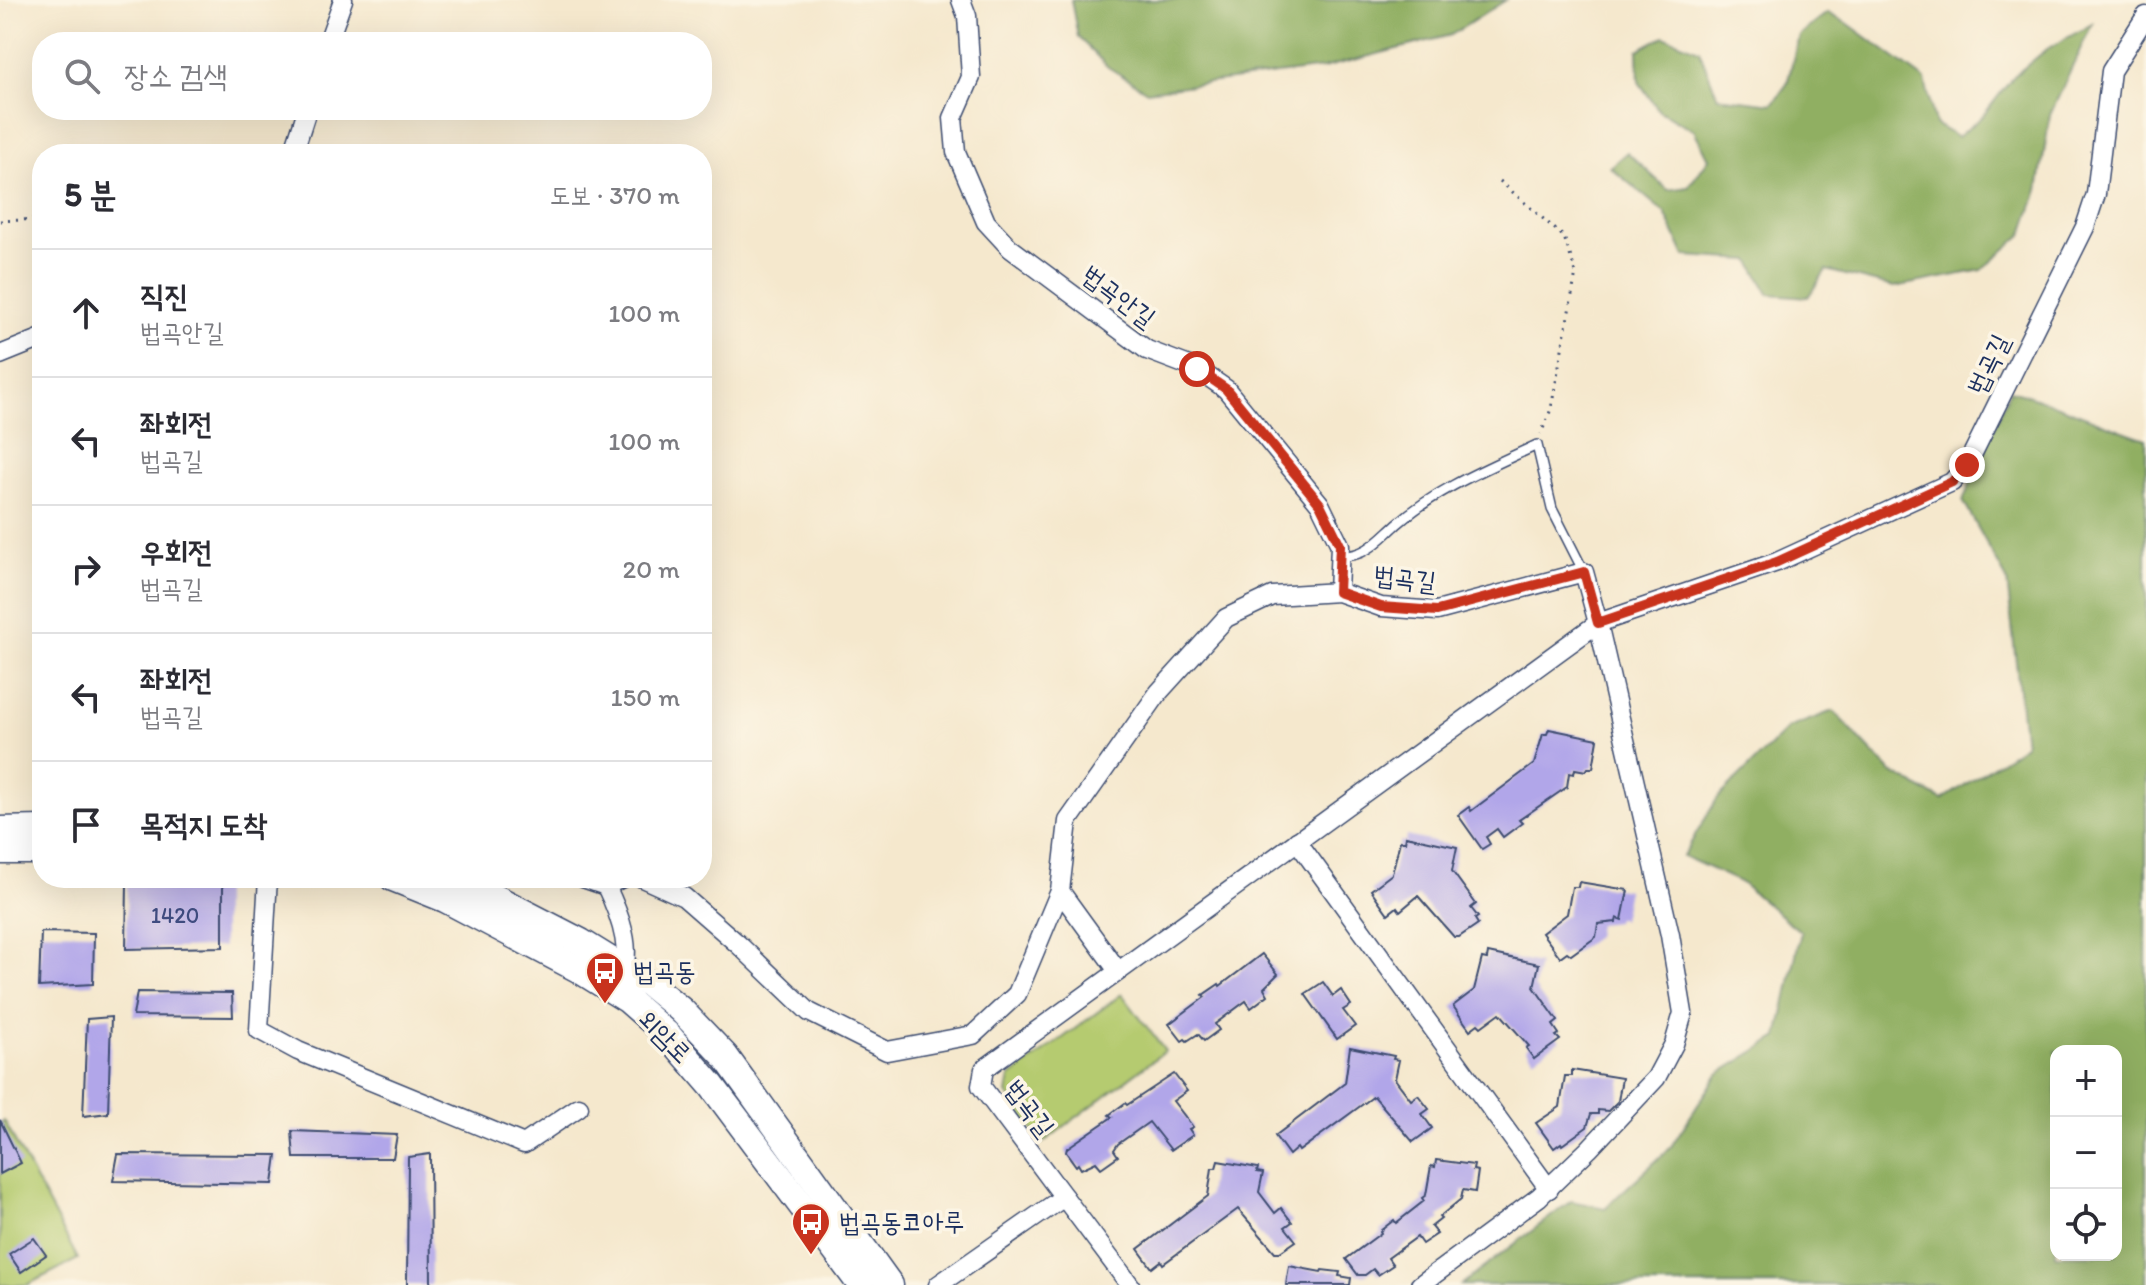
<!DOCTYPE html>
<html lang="ko">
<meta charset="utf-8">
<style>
:root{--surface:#fff;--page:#f7f7f7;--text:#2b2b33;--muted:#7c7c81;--line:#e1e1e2}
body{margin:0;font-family:Itim,"Poor Story",sans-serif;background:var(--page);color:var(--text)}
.controls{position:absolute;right:24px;bottom:24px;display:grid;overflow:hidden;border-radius:16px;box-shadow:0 8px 32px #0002}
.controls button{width:72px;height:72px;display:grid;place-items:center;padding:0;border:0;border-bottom:2px solid var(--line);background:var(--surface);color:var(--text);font:40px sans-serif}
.stop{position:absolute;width:24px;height:24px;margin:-18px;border:6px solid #c8321e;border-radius:50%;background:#fff}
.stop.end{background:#c8321e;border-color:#fff;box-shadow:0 2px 8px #0008}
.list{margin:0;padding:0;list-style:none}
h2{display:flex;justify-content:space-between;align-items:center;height:104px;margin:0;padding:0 32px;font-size:34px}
h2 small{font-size:26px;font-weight:400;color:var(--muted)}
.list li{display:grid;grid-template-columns:52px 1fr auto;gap:24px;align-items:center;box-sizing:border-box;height:128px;padding:0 32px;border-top:2px solid var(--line)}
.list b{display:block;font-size:30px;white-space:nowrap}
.list p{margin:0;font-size:26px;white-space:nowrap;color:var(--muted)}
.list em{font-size:26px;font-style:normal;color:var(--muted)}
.icon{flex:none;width:44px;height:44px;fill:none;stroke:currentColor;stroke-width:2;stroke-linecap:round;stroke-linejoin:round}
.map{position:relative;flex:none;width:2146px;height:1285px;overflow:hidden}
.search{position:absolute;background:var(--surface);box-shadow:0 8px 32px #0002;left:32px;top:32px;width:680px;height:88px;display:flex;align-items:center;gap:20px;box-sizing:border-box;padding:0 28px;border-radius:32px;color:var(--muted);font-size:30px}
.panel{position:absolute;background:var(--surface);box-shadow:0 8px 32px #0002;left:32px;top:144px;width:680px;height:744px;border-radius:32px}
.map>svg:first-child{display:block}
.green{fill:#b5cb6f;stroke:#687d66;stroke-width:2}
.forest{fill:#90af62;stroke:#566f60;stroke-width:2;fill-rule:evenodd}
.building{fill:#b1a6e9}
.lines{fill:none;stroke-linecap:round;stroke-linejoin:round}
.lane-casing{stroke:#3c4b6f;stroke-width:12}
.street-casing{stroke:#3c4b6f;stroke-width:21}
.secondary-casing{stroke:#3c4b6f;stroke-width:29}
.path{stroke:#3c4b6f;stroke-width:3;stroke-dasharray:2 6;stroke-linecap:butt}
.lane{stroke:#fff;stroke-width:9}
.street{stroke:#fff;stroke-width:18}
.secondary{stroke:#fff;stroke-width:26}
.route{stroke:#c8321e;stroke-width:10}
.labels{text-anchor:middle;stroke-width:7;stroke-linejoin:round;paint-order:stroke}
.number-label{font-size:22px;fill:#404d81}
.street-label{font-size:26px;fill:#1b2f5e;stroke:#fcf5e5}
.poi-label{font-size:26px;fill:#1b2f5e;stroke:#fcf5e5;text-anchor:start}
</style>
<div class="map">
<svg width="2146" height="1285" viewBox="0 0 2146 1285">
<rect width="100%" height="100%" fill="#fcf5e5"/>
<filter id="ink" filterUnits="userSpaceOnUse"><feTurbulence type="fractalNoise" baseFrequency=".0125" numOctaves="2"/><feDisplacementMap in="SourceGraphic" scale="16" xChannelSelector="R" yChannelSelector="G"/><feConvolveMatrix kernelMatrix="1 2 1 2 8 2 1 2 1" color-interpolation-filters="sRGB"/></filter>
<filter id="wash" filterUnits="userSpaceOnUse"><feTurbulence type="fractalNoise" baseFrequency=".006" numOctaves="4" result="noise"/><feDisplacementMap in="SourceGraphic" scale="32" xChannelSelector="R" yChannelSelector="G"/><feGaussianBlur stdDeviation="1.8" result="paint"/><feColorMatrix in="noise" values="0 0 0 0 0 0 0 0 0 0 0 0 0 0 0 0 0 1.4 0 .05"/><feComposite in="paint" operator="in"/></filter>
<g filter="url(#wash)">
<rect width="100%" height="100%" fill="#f5e8cd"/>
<g class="green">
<polygon points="1122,994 1165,1051 1042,1143 1007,1093 1010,1077"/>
<polygon points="4,1121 78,1259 27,1285 0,1285 0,1123"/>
</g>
<g class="forest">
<polygon points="1071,0 1506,0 1451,35 1323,68 1147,91 1108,67 1078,37"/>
<polygon points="1827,13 1850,25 1925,80 1935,124 1957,137 1982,117 2014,76 2047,49 2092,24 2050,115 2038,190 2023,234 1982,270 1894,287 1826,270 1808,297 1769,294 1750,260 1685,256 1665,213 1610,167 1627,152 1668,190 1688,187 1709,159 1694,130 1659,111 1639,82 1638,50 1664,36 1699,50 1718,97 1772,104 1787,84 1799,35"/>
<path d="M2010,390C2057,403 2100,424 2146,439V1285H1461L1571,1201L1605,1208L1670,1148L1718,1074L1778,1037L1801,932L1740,882L1683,856L1717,799L1788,728L1833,711L1891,772L1942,800L2025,745L2007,580L1963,501ZM2056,1051H2116V1255H2056Z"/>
</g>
<g id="blocks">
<g class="building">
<polygon points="1549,729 1598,739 1593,768 1588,768 1586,771 1575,769 1574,774 1569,773 1567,787 1519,820 1522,823 1503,837 1497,829 1486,837 1490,844 1482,849 1458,815 1469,807 1471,811 1534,764 1543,734 1547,734"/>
<polygon points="1406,836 1457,847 1452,871 1476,904 1471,908 1478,917 1475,919 1478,924 1459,937 1454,937 1418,896 1400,911 1397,907 1388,914 1371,890 1392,874 1400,841 1405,842"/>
<polygon points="127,882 223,882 223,947 126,949"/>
<polygon points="1579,882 1628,890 1622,920 1617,918 1616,922 1598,924 1596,937 1571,955 1567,952 1560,957 1542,933 1567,914 1572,887 1578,887"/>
<polygon points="41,932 94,933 93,984 39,987"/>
<polygon points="1488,953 1539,964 1534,987 1558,1021 1553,1025 1559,1034 1556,1036 1560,1040 1534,1059 1526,1048 1529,1046 1500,1013 1481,1027 1478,1024 1470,1030 1453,1006 1474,990 1482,958 1487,959"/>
<polygon points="1262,954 1278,974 1264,988 1268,995 1251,1008 1246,1001 1215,1024 1219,1030 1204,1041 1198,1034 1187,1041 1185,1039 1182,1041 1169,1024 1205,997 1203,995 1219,984 1220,986"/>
<polygon points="1323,982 1333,996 1341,990 1351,1005 1343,1010 1355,1026 1337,1039 1305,994"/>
<polygon points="137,992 232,993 233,1017 133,1016"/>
<polygon points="111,1017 108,1113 83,1116 87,1019"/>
<polygon points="1350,1047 1394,1056 1393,1059 1399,1060 1395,1079 1411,1100 1418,1095 1429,1109 1422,1114 1432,1128 1413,1142 1374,1096 1299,1151 1297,1148 1289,1155 1275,1136 1345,1083"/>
<polygon points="1572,1070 1622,1078 1618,1101 1608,1111 1598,1110 1598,1114 1591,1114 1587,1127 1562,1145 1561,1143 1554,1148 1536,1123 1560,1107 1565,1076 1572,1076"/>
<polygon points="1174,1074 1187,1091 1173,1101 1193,1127 1189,1129 1193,1135 1171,1150 1149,1122 1118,1144 1114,1150 1118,1156 1101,1168 1096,1162 1081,1169 1078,1164 1076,1166 1066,1152 1067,1148 1112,1117 1109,1115 1125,1103 1127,1105"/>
<polygon points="0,1120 21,1163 0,1174"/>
<polygon points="292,1131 397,1135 393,1158 294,1158"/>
<polygon points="118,1154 277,1155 273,1184 113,1181"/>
<polygon points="430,1154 431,1285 407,1285 408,1157"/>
<polygon points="1436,1160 1474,1165 1473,1170 1478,1171 1475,1192 1463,1190 1461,1199 1439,1217 1441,1219 1431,1227 1437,1234 1422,1244 1417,1237 1388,1258 1393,1265 1378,1275 1373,1269 1365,1275 1358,1275 1346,1259 1381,1233 1380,1231 1394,1220 1396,1223 1424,1201 1422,1198 1426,1195 1431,1166 1435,1167"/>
<polygon points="1218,1161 1258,1168 1257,1172 1263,1173 1259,1192 1275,1213 1281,1208 1292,1222 1285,1227 1296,1241 1280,1252 1275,1252 1238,1209 1163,1264 1161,1261 1152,1268 1138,1249 1208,1196 1212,1168 1216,1168"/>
<polygon points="34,1238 46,1255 21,1272 9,1254"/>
<polygon points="1289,1266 1321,1272 1322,1270 1340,1272 1339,1276 1351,1278 1350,1285 1286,1285"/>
</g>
</g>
</g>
<g filter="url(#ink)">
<use href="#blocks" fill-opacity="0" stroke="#3c4b6f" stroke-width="2"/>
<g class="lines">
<g class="lane-casing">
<path id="lane" d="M1340,556C1366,557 1379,540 1397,524C1438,488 1488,468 1537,445L1552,509L1584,572"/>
</g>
<g class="street-casing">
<g id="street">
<polyline points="961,0 967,16 971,77 953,118 956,152 986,222 1010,248 1147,350 1197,369 1226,389 1320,504 1340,545 1338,592"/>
<polyline points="328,42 343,0"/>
<polyline points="293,154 307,110"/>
<polyline points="0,355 42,338"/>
<polyline points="1297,841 1549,1189"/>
<polyline points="268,878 259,1030 298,1051 524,1144 579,1107"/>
<polyline points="583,878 606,886 622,878"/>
<polyline points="642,878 684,897 739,945 809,1012 887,1051 973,1035 1017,994 1060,891"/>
<path d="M606,886C618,911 635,951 620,977"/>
<polyline points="1118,971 1060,891 1068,821 1159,692 1226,618 1272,596 1338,592 1381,607 1437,611 1584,572 1598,623 1777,562 1952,482 1967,465 2085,227 2096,194 2111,71 2146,16"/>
<polyline points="1064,1197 1130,1285"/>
<polyline points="938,1285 1064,1197 981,1086 984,1069 1598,623 1670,935 1683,1013 1674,1044 1656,1078 1589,1149 1539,1197 1420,1285"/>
</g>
</g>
<g class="secondary-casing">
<g id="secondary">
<polyline points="0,830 42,829"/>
<polyline points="0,851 42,851"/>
<polyline points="393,878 445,899 578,969 628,1000 668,1035 712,1086 861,1285"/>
<polyline points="457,878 581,942 649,984 681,1010 725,1056 890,1285"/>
</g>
</g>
<g class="path">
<polyline points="1500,181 1564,237 1576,273 1551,409 1541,434"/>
<polyline points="0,221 42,219"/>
</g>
<use href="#lane" class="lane"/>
<use href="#street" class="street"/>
<use href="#secondary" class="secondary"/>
</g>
</g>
<g class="lines" filter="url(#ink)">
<polyline class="route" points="1197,369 1226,389 1320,504 1340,545 1338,592 1381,607 1437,611 1584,572 1598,623 1777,562 1952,482 1967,465"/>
</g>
<defs>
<g id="bus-pin" transform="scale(2)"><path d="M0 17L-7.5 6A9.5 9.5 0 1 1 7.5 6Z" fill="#c8321e" stroke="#fcf5e5"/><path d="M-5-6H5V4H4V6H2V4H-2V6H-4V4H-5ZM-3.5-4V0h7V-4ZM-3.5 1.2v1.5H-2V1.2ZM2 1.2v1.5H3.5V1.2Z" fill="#fff"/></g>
</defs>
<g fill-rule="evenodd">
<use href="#bus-pin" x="605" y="971"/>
<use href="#bus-pin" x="811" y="1222"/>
</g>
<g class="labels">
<g class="number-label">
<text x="175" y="923">1420</text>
</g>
<g class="street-label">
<text transform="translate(1119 296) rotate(37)" y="9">법곡안길</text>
<text transform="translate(1988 364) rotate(-64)" y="9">법곡길</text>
<text transform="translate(1405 578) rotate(7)" y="9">법곡길</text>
<text transform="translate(665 1036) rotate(45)" y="9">외암로</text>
<text transform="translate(1030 1108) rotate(53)" y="9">법곡길</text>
</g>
<g class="poi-label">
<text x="633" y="980">법곡동</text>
<text x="839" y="1231">법곡동코아루</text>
</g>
</g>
</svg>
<div class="controls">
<button>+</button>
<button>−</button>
<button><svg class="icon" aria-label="locate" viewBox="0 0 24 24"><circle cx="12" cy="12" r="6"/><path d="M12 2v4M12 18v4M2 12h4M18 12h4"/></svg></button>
</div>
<div class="stop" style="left:1197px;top:369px"></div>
<div class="stop end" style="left:1967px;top:465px"></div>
<div class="search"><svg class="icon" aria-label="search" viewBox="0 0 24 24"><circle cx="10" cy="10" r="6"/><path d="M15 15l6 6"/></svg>장소 검색</div>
<section class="panel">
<h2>5 분<small>도보 · 370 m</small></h2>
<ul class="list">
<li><svg class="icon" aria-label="ahead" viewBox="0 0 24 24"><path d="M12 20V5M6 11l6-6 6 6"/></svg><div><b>직진</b><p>법곡안길</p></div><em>100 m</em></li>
<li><svg class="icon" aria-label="left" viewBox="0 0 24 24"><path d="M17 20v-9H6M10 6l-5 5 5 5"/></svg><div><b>좌회전</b><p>법곡길</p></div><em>100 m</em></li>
<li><svg class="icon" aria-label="right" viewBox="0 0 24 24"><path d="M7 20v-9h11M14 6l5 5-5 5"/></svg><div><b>우회전</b><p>법곡길</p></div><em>20 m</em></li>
<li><svg class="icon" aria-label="left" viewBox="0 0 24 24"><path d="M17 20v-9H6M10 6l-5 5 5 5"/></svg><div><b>좌회전</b><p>법곡길</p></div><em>150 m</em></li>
<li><svg class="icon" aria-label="arrive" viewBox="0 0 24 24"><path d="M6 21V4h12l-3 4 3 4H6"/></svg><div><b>목적지 도착</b></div></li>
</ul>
</section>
</div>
